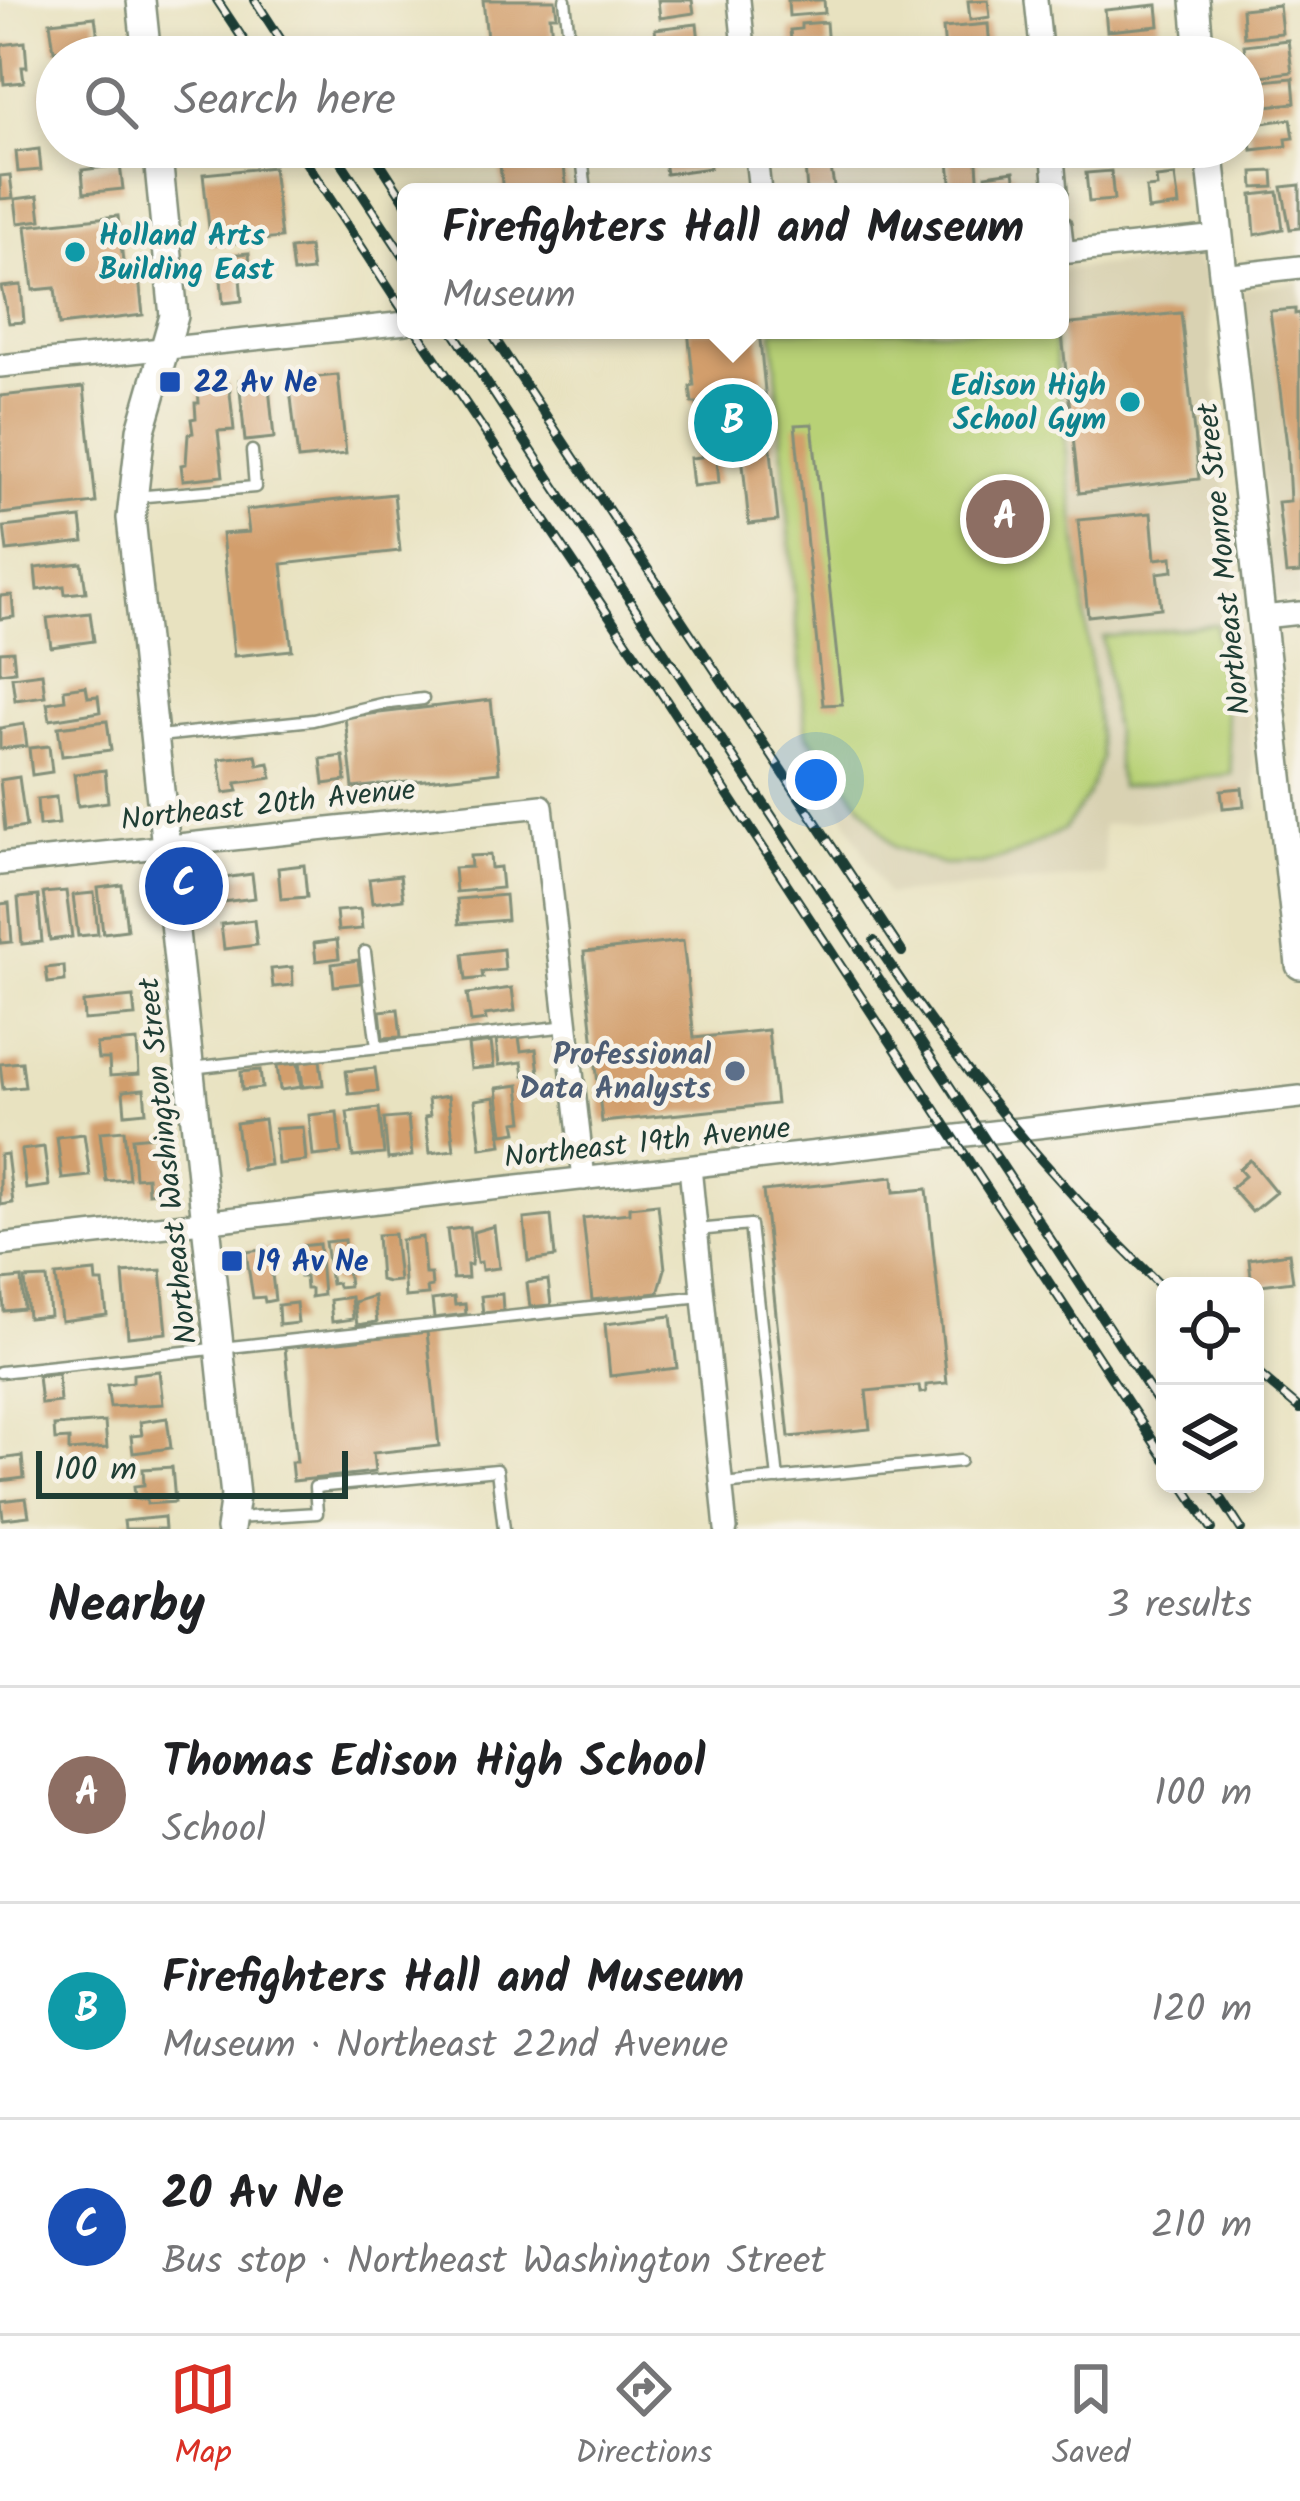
<!DOCTYPE html>
<meta charset="utf-8">
<style>
:root{--surface:#fff;--page:#f2f2f2;--text:#202124;--muted:#757577;--line:#e0e0e0;--accent:#d93025}
body{margin:0;font-family:Kalam,sans-serif;background:var(--page);color:var(--text)}
.controls{position:absolute;right:36px;bottom:36px;display:grid;overflow:hidden;border-radius:18px;box-shadow:0 6px 18px #0003}
.controls button{width:108px;height:108px;display:grid;place-items:center;padding:0;border:0;border-bottom:3px solid var(--line);background:var(--surface);color:var(--text);font:60px sans-serif}
.scale{position:absolute;left:36px;bottom:30px;width:312px;box-sizing:border-box;padding-left:12px;border:6px solid #1f3d34;border-top:0;font-size:33px;line-height:42px;white-space:nowrap;color:#1f3d34;-webkit-text-stroke:9px #f7f3e8;paint-order:stroke}
.you{position:absolute;left:816px;top:780px;width:42px;height:42px;margin:-30px;border:9px solid #fff;border-radius:50%;background:#1a73e8;box-shadow:0 0 0 18px #1a73e833}
.badge{display:grid;place-items:center;width:78px;height:78px;border-radius:50%;background:var(--accent);color:#fff;font-size:39px;font-weight:700}
.pin{position:absolute;translate:-50% -50%;border:6px solid #fff;box-shadow:0 3px 12px #0006}
.popup{position:absolute;left:397px;top:183px;width:672px;height:156px;box-sizing:border-box;display:grid;place-content:center;border-radius:18px;background:var(--surface);filter:drop-shadow(0 3px 9px #0005);font-size:39px;white-space:nowrap;color:var(--muted)}
.popup b{font-size:45px;color:var(--text)}
.popup::after{content:'';position:absolute;left:50%;top:100%;margin-left:-24px;border:24px solid transparent;border-top-color:var(--surface)}
.list{margin:0;padding:0;list-style:none}
h2{display:flex;justify-content:space-between;align-items:center;height:156px;margin:0;padding:0 48px;font-size:51px}
h2 small{font-size:39px;font-weight:400;color:var(--muted)}
.list li{display:grid;grid-template-columns:78px 1fr auto;gap:36px;align-items:center;box-sizing:border-box;height:216px;padding:0 48px;border-top:3px solid var(--line)}
.list b{display:block;font-size:45px;white-space:nowrap}
.list p{margin:0;font-size:39px;white-space:nowrap;color:var(--muted)}
.list em{font-size:39px;font-style:normal;color:var(--muted)}
.icon{flex:none;width:66px;height:66px;fill:none;stroke:currentColor;stroke-width:2;stroke-linecap:round;stroke-linejoin:round}
.map{position:relative;flex:none;width:1300px;height:1529px;overflow:hidden}
.search{position:absolute;background:var(--surface);box-shadow:0 6px 18px #0003;left:36px;right:36px;top:36px;height:132px;display:flex;align-items:center;gap:30px;box-sizing:border-box;padding:0 42px;border-radius:66px;color:var(--muted);font-size:45px}
.sheet{height:804px;background:var(--surface)}
nav{display:flex;justify-content:space-around;align-items:center;box-sizing:border-box;height:168px;border-top:3px solid var(--line);background:var(--surface);font-size:33px;color:var(--muted)}
nav a{display:grid;justify-items:center;gap:6px}
nav .on{color:var(--accent)}
.map>svg:first-child{display:block}
.built{fill:#d9d2b2}
.green{fill:#b8d176;stroke:#6c8755;stroke-width:3}
.building{fill:#d29e6c}
.lines{fill:none;stroke-linecap:round;stroke-linejoin:round}
.service-casing{stroke:#84907a;stroke-width:15}
.minor-casing{stroke:#84907a;stroke-width:26}
.tertiary-casing{stroke:#84907a;stroke-width:32}
.service{stroke:#fff;stroke-width:10}
.minor{stroke:#fff;stroke-width:21}
.tertiary{stroke:#fff;stroke-width:27}
.rail-casing{stroke:#1f3d34;stroke-width:10}
.rail{stroke:#f7f3e8;stroke-width:6;stroke-dasharray:18;stroke-linecap:butt}
.culture-dot{fill:#0f9aa8;stroke:#f7f3e8;stroke-width:4.5}
.transit-dot{fill:#1a4fb4;stroke:#f7f3e8;stroke-width:4.5}
.service-dot{fill:#5c6f8a;stroke:#f7f3e8;stroke-width:4.5}
.labels{text-anchor:middle;stroke-width:9;stroke-linejoin:round;paint-order:stroke}
.culture-label{font-size:30px;font-weight:bold;fill:#0d838f;stroke:#f7f3e8;text-anchor:start}
.transit-label{font-size:30px;font-weight:bold;fill:#164399;stroke:#f7f3e8;text-anchor:start}
.street-label{font-size:30px;fill:#1f3d34;stroke:#f7f3e8}
.service-label{font-size:30px;font-weight:bold;fill:#4e5e75;stroke:#f7f3e8;text-anchor:end}
</style>
<div class="map">
<svg width="1300" height="1529" viewBox="0 0 1300 1529">
<rect width="100%" height="100%" fill="#f7f3e8"/>
<filter id="ink" filterUnits="userSpaceOnUse"><feTurbulence type="fractalNoise" baseFrequency=".00833" numOctaves="2"/><feDisplacementMap in="SourceGraphic" scale="24" xChannelSelector="R" yChannelSelector="G"/><feConvolveMatrix kernelMatrix="1 2 1 2 8 2 1 2 1" color-interpolation-filters="sRGB"/></filter>
<filter id="wash" filterUnits="userSpaceOnUse"><feTurbulence type="fractalNoise" baseFrequency=".004" numOctaves="4" result="noise"/><feDisplacementMap in="SourceGraphic" scale="48" xChannelSelector="R" yChannelSelector="G"/><feGaussianBlur stdDeviation="2.7" result="paint"/><feColorMatrix in="noise" values="0 0 0 0 0 0 0 0 0 0 0 0 0 0 0 0 0 1.4 0 .05"/><feComposite in="paint" operator="in"/></filter>
<g filter="url(#wash)">
<rect width="100%" height="100%" fill="#e8e2c0"/>
<g class="built">
<polygon points="1193,257 1204,271 1258,810 1102,825 1106,875 887,895 802,737 763,330 1060,330 1060,270"/>
<polygon points="1300,282 1300,598 1286,600 1272,597 1263,565 1269,535 1250,350 1241,333 1237,296 1247,288"/>
</g>
<g class="green">
<polygon points="773,330 1053,330 1101,758 1087,797 1064,829 1019,853 982,864 943,865 894,847 806,733"/>
<polygon points="1216,624 1232,774 1120,787 1103,637"/>
</g>
<g id="blocks">
<g class="building">
<polygon points="483,0 555,0 557,16 550,16 554,57 489,57"/>
<polygon points="658,0 692,0 694,13 660,18"/>
<polygon points="788,0 824,0 825,13 789,16"/>
<polygon points="988,0 990,17 970,20 968,1"/>
<polygon points="1157,5 1159,26 1107,31 1105,10"/>
<polygon points="1279,5 1282,33 1244,37 1242,9"/>
<polygon points="95,17 99,45 54,51 50,22"/>
<polygon points="826,22 828,48 792,50 790,30 801,29 801,24"/>
<polygon points="697,24 700,50 664,54 663,45 657,45 655,29"/>
<polygon points="988,24 990,47 945,51 943,28"/>
<polygon points="1094,40 1095,57 1073,57 1071,42"/>
<polygon points="1288,40 1292,72 1253,77 1252,69 1247,70 1244,45"/>
<polygon points="25,42 27,67 22,67 24,82 4,84 1,45"/>
<polygon points="1293,78 1295,103 1256,107 1253,82"/>
<polygon points="57,86 57,115 45,116 42,88"/>
<polygon points="1291,119 1294,138 1286,139 1287,146 1252,150 1249,125"/>
<polygon points="498,147 556,147 558,166 564,166 567,192 503,192"/>
<polygon points="662,147 708,147 710,168 666,174"/>
<polygon points="803,147 847,147 847,150 803,154"/>
<polygon points="1082,147 1101,147 1102,159 1083,161"/>
<polygon points="1117,147 1174,147 1174,151 1119,158"/>
<polygon points="976,148 979,192 952,192 948,151"/>
<polygon points="39,149 41,170 18,172 16,152"/>
<polygon points="830,163 835,192 807,192 805,165"/>
<polygon points="120,165 123,189 84,193 82,170"/>
<polygon points="273,167 281,238 211,245 203,174"/>
<polygon points="1014,171 1017,192 989,192 986,175"/>
<polygon points="1111,171 1114,200 1089,202 1086,173"/>
<polygon points="1273,171 1274,187 1254,188 1253,172"/>
<polygon points="10,175 13,198 0,199 0,176"/>
<polygon points="1175,176 1179,206 1148,210 1146,188 1157,187 1156,178"/>
<polygon points="1300,185 1300,228 1290,229 1282,187"/>
<polygon points="1278,192 1283,229 1255,235 1252,195"/>
<polygon points="38,196 41,220 18,223 15,199"/>
<polygon points="118,216 125,280 139,278 143,315 59,325 55,288 33,290 26,226"/>
<polygon points="309,247 312,271 293,273 290,249"/>
<polygon points="249,253 251,277 240,278 242,301 223,303 219,256"/>
<polygon points="21,285 24,322 9,323 1,287"/>
<polygon points="1295,309 1295,314 1300,313 1300,573 1286,574 1278,502 1290,501 1287,445 1270,311"/>
<polygon points="1181,313 1199,479 1079,493 1061,325"/>
<polygon points="688,330 759,330 778,521 749,524 741,444 716,446 719,483 693,486 690,458 702,457 697,403 692,403 690,387 694,386"/>
<polygon points="338,375 346,454 298,459 289,380"/>
<polygon points="268,377 274,438 245,441 239,380"/>
<polygon points="229,384 234,430 218,431 223,476 183,480 181,465 186,464 188,434 193,433 191,419 196,418 195,403 199,403 198,388"/>
<polygon points="84,387 96,503 0,514 0,396"/>
<polygon points="812,424 842,704 823,705 795,425"/>
<polygon points="394,494 400,551 282,564 292,650 234,656 222,534 249,532 246,510"/>
<polygon points="1151,513 1155,559 1172,557 1173,571 1157,573 1161,608 1088,616 1078,520"/>
<polygon points="81,518 84,542 7,551 4,527"/>
<polygon points="82,563 86,592 65,594 64,586 37,590 35,568"/>
<polygon points="12,595 14,617 0,619 0,596"/>
<polygon points="90,613 94,641 51,647 47,618"/>
<polygon points="13,651 15,671 0,673 0,652"/>
<polygon points="42,673 45,696 15,700 12,677"/>
<polygon points="86,686 88,697 98,696 100,712 50,720 47,703 65,700 64,689"/>
<polygon points="491,700 499,772 353,788 345,717"/>
<polygon points="107,721 111,750 62,756 58,727"/>
<polygon points="24,724 27,746 0,749 0,728"/>
<polygon points="49,746 52,772 32,775 29,748"/>
<polygon points="256,755 258,765 269,763 272,778 236,783 238,791 224,793 219,759"/>
<polygon points="343,756 346,781 324,784 321,759"/>
<polygon points="105,770 108,802 78,806 74,774"/>
<polygon points="19,777 26,827 5,830 0,780"/>
<polygon points="1242,788 1244,806 1223,808 1221,790"/>
<polygon points="56,797 59,824 39,826 37,799"/>
<polygon points="490,855 491,868 500,867 502,888 456,892 454,868 471,867 470,856"/>
<polygon points="304,865 307,897 281,899 278,868"/>
<polygon points="252,874 255,898 214,903 210,880"/>
<polygon points="400,875 403,899 372,903 369,879"/>
<polygon points="122,885 127,930 103,933 98,888"/>
<polygon points="66,891 72,937 50,940 43,893"/>
<polygon points="94,893 98,934 78,936 73,895"/>
<polygon points="505,895 507,920 459,924 457,899"/>
<polygon points="38,896 42,942 22,944 18,898"/>
<polygon points="9,903 12,942 0,943 0,904"/>
<polygon points="360,909 362,929 338,931 336,911"/>
<polygon points="254,920 257,945 224,949 221,924"/>
<polygon points="337,940 339,958 316,961 314,943"/>
<polygon points="683,941 694,1038 768,1030 776,1104 602,1122 584,952"/>
<polygon points="503,949 505,970 482,972 483,978 466,980 463,954"/>
<polygon points="358,960 361,983 334,986 332,964"/>
<polygon points="64,966 65,981 48,983 46,968"/>
<polygon points="292,967 293,985 273,987 271,969"/>
<polygon points="512,988 515,1011 485,1015 486,1020 471,1022 467,994"/>
<polygon points="133,997 135,1016 84,1020 83,1002"/>
<polygon points="398,1009 401,1037 383,1038 380,1011"/>
<polygon points="519,1037 521,1051 536,1049 539,1073 524,1075 522,1062 499,1065 496,1040"/>
<polygon points="137,1041 139,1074 110,1076 109,1059 98,1059 96,1044"/>
<polygon points="491,1042 494,1067 471,1069 468,1045"/>
<polygon points="320,1060 323,1085 303,1087 300,1062"/>
<polygon points="22,1062 25,1087 3,1089 0,1064"/>
<polygon points="298,1063 301,1087 280,1090 277,1065"/>
<polygon points="375,1068 378,1091 349,1094 346,1071"/>
<polygon points="260,1070 262,1088 242,1090 241,1072"/>
<polygon points="519,1085 523,1121 515,1122 517,1132 503,1134 497,1088"/>
<polygon points="144,1089 146,1112 125,1114 123,1091"/>
<polygon points="448,1096 454,1150 430,1153 425,1117 430,1116 428,1099"/>
<polygon points="495,1097 502,1145 481,1148 475,1100"/>
<polygon points="379,1108 384,1154 353,1157 347,1112"/>
<polygon points="337,1112 341,1153 313,1156 309,1115"/>
<polygon points="408,1117 412,1156 388,1159 384,1119"/>
<polygon points="264,1119 270,1165 242,1169 236,1123"/>
<polygon points="303,1127 306,1161 278,1164 275,1129"/>
<polygon points="124,1130 129,1179 106,1181 100,1132"/>
<polygon points="84,1134 90,1176 62,1179 57,1137"/>
<polygon points="165,1135 171,1191 148,1193 147,1177 135,1178 132,1138"/>
<polygon points="44,1147 49,1186 26,1189 21,1150"/>
<polygon points="7,1154 13,1203 0,1205 0,1155"/>
<polygon points="1250,1160 1276,1192 1252,1212 1231,1188 1245,1176 1239,1169"/>
<polygon points="893,1177 894,1192 927,1189 947,1383 926,1385 926,1392 920,1393 919,1386 866,1391 870,1429 789,1437 763,1191"/>
<polygon points="658,1204 665,1269 658,1293 592,1300 583,1218 629,1213 629,1207"/>
<polygon points="551,1216 555,1257 528,1261 524,1219"/>
<polygon points="494,1226 499,1268 482,1270 481,1262 477,1263 473,1232"/>
<polygon points="469,1227 472,1253 471,1265 467,1265 468,1278 453,1279 447,1230"/>
<polygon points="394,1234 399,1281 388,1282 380,1280 377,1235"/>
<polygon points="422,1237 425,1274 431,1274 432,1287 427,1288 428,1295 405,1297 401,1240"/>
<polygon points="344,1240 349,1286 338,1287 337,1283 331,1284 325,1242"/>
<polygon points="319,1244 323,1295 311,1297 311,1289 306,1289 305,1277 300,1277 300,1246"/>
<polygon points="269,1249 275,1300 265,1302 264,1297 253,1298 246,1252"/>
<polygon points="1289,1253 1293,1281 1252,1286 1249,1259"/>
<polygon points="161,1270 167,1333 128,1337 123,1273"/>
<polygon points="95,1272 96,1282 103,1282 107,1315 61,1321 56,1276"/>
<polygon points="22,1278 24,1309 4,1311 2,1280"/>
<polygon points="47,1278 50,1316 28,1318 25,1279"/>
<polygon points="548,1280 551,1305 530,1307 527,1283"/>
<polygon points="502,1294 503,1311 483,1313 481,1296"/>
<polygon points="374,1296 377,1322 357,1325 354,1302"/>
<polygon points="351,1297 353,1319 332,1322 330,1300"/>
<polygon points="454,1297 455,1305 465,1304 466,1314 434,1318 432,1300"/>
<polygon points="296,1303 298,1323 279,1325 278,1305"/>
<polygon points="671,1316 677,1368 610,1376 605,1324"/>
<polygon points="427,1332 439,1446 373,1453 375,1472 293,1481 291,1462 297,1462 285,1348"/>
<polygon points="159,1371 163,1404 110,1407 107,1385 133,1382 133,1374"/>
<polygon points="58,1374 60,1402 41,1404 38,1376"/>
<polygon points="167,1418 171,1448 133,1453 131,1436 142,1435 140,1422"/>
<polygon points="105,1422 107,1448 69,1451 69,1439 55,1440 54,1426"/>
<polygon points="22,1456 24,1478 0,1481 0,1459"/>
<polygon points="172,1467 175,1502 147,1504 147,1499 135,1499 134,1486 144,1485 143,1469"/>
<polygon points="26,1498 29,1516 3,1519 1,1501"/>
<polygon points="164,1517 165,1529 125,1529 124,1521"/>
</g>
</g>
</g>
<g filter="url(#ink)">
<use href="#blocks" fill-opacity="0" stroke="#84907a" stroke-width="3"/>
<g class="lines">
<g class="service-casing">
<g id="service">
<polyline points="565,0 571,57"/>
<polyline points="581,147 586,192"/>
<polyline points="161,153 191,147"/>
<polyline points="134,497 255,487 252,451"/>
<polyline points="159,736 313,720 381,704 423,699"/>
<polyline points="365,952 377,1047"/>
<polyline points="191,1068 568,1026"/>
<polyline points="697,1230 750,1225 778,1479"/>
<polyline points="0,1372 701,1296"/>
<polyline points="722,1484 960,1461"/>
<polyline points="235,1518 317,1513 315,1487 497,1470 504,1529"/>
</g>
</g>
<g class="minor-casing">
<g id="minor">
<polyline points="739,0 745,57"/>
<polyline points="1036,0 1042,57"/>
<polyline points="755,147 760,192"/>
<polyline points="1052,147 1056,192"/>
<polyline points="1060,226 1063,253"/>
<polyline points="1060,253 1218,236"/>
<polyline points="1223,276 1300,267"/>
<polyline points="0,366 406,323"/>
<polyline points="1263,617 1300,613"/>
<polyline points="0,864 542,806 584,1179"/>
<polyline points="690,1167 726,1529"/>
<polyline points="0,1245 1300,1097"/>
</g>
</g>
<g class="tertiary-casing">
<g id="tertiary">
<polyline points="141,0 147,57"/>
<polyline points="1195,0 1200,57"/>
<polyline points="157,147 174,316 141,430 131,518 235,1496 230,1529"/>
<polyline points="1209,147 1300,965"/>
</g>
</g>
<use href="#service" class="service"/>
<use href="#minor" class="minor"/>
<use href="#tertiary" class="tertiary"/>
<g class="rail-casing">
<g id="rail">
<polyline points="217,0 255,57"/>
<polyline points="255,0 292,57"/>
<polyline points="296,147 406,315"/>
<polyline points="331,147 406,260"/>
<polyline points="370,147 406,203"/>
<polyline points="416,330 654,682 1165,1459"/>
<polyline points="452,330 1165,1413"/>
<polyline points="489,330 902,952"/>
<path d="M874,941C959,1069 1055,1183 1165,1290"/>
<polyline points="1255,1371 1300,1409"/>
<polyline points="1182,1484 1212,1529"/>
<polyline points="1212,1484 1241,1529"/>
</g>
</g>
<use href="#rail" class="rail"/>
</g>
</g>
<g class="culture-dot">
<circle cx="75" cy="252" r="12"/>
<circle cx="1130" cy="402" r="12"/>
</g>
<g class="transit-dot">
<rect x="158" y="370" width="24" height="24" rx="6"/>
<rect x="220" y="1249" width="24" height="24" rx="6"/>
</g>
<circle class="service-dot" cx="735" cy="1071" r="12"/>
<g class="labels">
<g class="culture-label">
<text x="99" y="245">Holland Arts<tspan x="99" dy="34">Building East</tspan></text>
<text x="1106" y="395" text-anchor="end">Edison High<tspan x="1106" dy="34">School Gym</tspan></text>
</g>
<g class="transit-label">
<text x="194" y="392">22 Av Ne</text>
<text x="256" y="1271">19 Av Ne</text>
</g>
<g class="street-label">
<text transform="translate(1223 559) rotate(-96)" y="10">Northeast Monroe Street</text>
<text transform="translate(268 804) rotate(-6)" y="10">Northeast 20th Avenue</text>
<text transform="translate(647 1142) rotate(-6)" y="10">Northeast 19th Avenue</text>
<text transform="translate(167 1161) rotate(-96)" y="10">Northeast Washington Street</text>
</g>
<g class="service-label">
<text x="711" y="1064">Professional<tspan x="711" dy="34">Data Analysts</tspan></text>
</g>
</g>
</svg>
<div class="controls">
<button><svg class="icon" aria-label="locate" viewBox="0 0 24 24"><circle cx="12" cy="12" r="6"/><path d="M12 2v4M12 18v4M2 12h4M18 12h4"/></svg></button>
<button><svg class="icon" aria-label="layers" viewBox="0 0 24 24"><path d="M12 4l9 5-9 5-9-5zM3 14l9 5 9-5"/></svg></button>
</div>
<div class="scale">100 m</div>
<div class="you"></div>
<div class="pin badge" style="left:1005px;top:519px;background:#8d6e63">A</div>
<div class="pin badge" style="left:733px;top:423px;background:#0f9aa8">B</div>
<div class="popup"><b>Firefighters Hall and Museum</b>Museum</div>
<div class="pin badge" style="left:184px;top:886px;background:#1a4fb4">C</div>
<div class="search"><svg class="icon" aria-label="search" viewBox="0 0 24 24"><circle cx="10" cy="10" r="6"/><path d="M15 15l6 6"/></svg>Search here</div>
</div>
<section class="sheet">
<h2>Nearby<small>3 results</small></h2>
<ul class="list">
<li><span class="badge" style="background:#8d6e63">A</span><div><b>Thomas Edison High School</b><p>School</p></div><em>100 m</em></li>
<li><span class="badge" style="background:#0f9aa8">B</span><div><b>Firefighters Hall and Museum</b><p>Museum · Northeast 22nd Avenue</p></div><em>120 m</em></li>
<li><span class="badge" style="background:#1a4fb4">C</span><div><b>20 Av Ne</b><p>Bus stop · Northeast Washington Street</p></div><em>210 m</em></li>
</ul>
</section>
<nav>
<a class="on"><svg class="icon" aria-label="map" viewBox="0 0 24 24"><path d="M3 6l6-2 6 2 6-2v14l-6 2-6-2-6 2zM9 4v14M15 6v14"/></svg>Map</a>
<a><svg class="icon" aria-label="directions" viewBox="0 0 24 24"><path d="M12 3l9 9-9 9-9-9zM9 14v-3h6M13 9l2 2-2 2"/></svg>Directions</a>
<a><svg class="icon" aria-label="saved" viewBox="0 0 24 24"><path d="M7 4h10v16l-5-4-5 4z"/></svg>Saved</a>
</nav>
